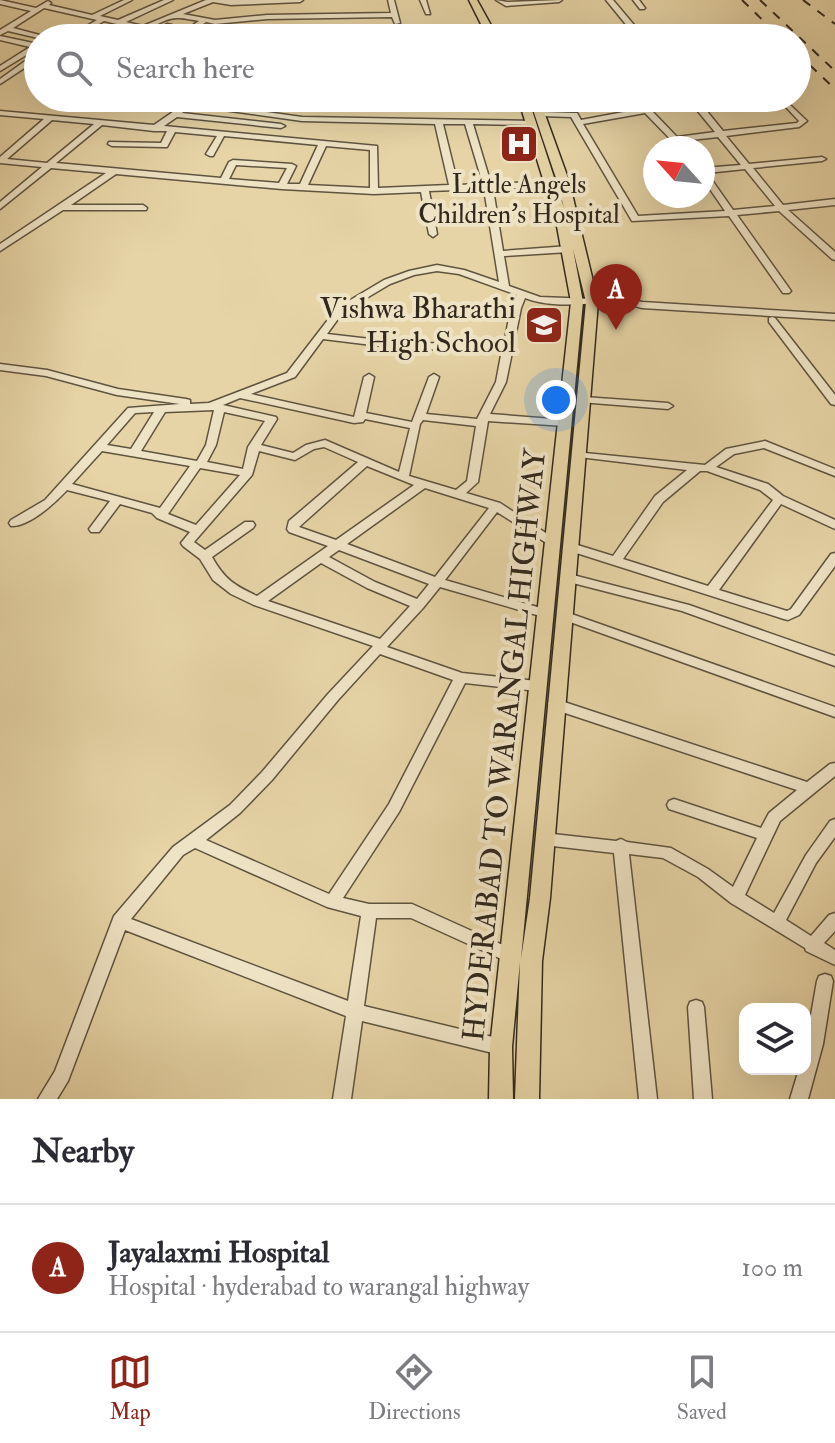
<!DOCTYPE html>
<meta charset="utf-8">
<style>
:root{--surface:#fff;--page:#f2f2f3;--text:#2b2b33;--muted:#7c7c81;--line:#e1e1e2;--accent:#8f2418}
body{margin:0;font-family:"IM FELL Double Pica",serif;background:var(--page);color:var(--text)}
.controls{position:absolute;right:24px;bottom:24px;display:grid;overflow:hidden;border-radius:16px;box-shadow:0 8px 32px #0002}
.controls button{width:72px;height:72px;display:grid;place-items:center;padding:0;border:0;border-bottom:2px solid var(--line);background:var(--surface);color:var(--text);font:40px sans-serif}
.compass{position:absolute;left:643px;top:136px;width:72px;height:72px;border-radius:50%;background:var(--surface);box-shadow:0 8px 32px #0002;rotate:297deg}
.you{position:absolute;left:556px;top:400px;width:28px;height:28px;margin:-20px;border:6px solid #fff;border-radius:50%;background:#1a73e8;box-shadow:0 0 0 12px #1a73e833}
.badge{display:grid;place-items:center;width:52px;height:52px;border-radius:50%;background:var(--accent);color:#fff;font-size:26px;font-weight:700}
.pin{position:absolute;translate:-50% -66px;filter:drop-shadow(0 2px 4px #0008)}
.pin::after{content:'';position:absolute;top:42px;width:28px;height:24px;background:inherit;clip-path:polygon(0 0,100% 0,50% 100%)}
.list{margin:0;padding:0;list-style:none}
h2{display:flex;justify-content:space-between;align-items:center;height:104px;margin:0;padding:0 32px;font-size:34px}
h2 small{font-size:26px;font-weight:400;color:var(--muted)}
.list li{display:grid;grid-template-columns:52px 1fr auto;gap:24px;align-items:center;box-sizing:border-box;height:128px;padding:0 32px;border-top:2px solid var(--line)}
.list b{display:block;font-size:30px;white-space:nowrap}
.list p{margin:0;font-size:26px;white-space:nowrap;color:var(--muted)}
.list em{font-size:26px;font-style:normal;color:var(--muted)}
.icon{flex:none;width:44px;height:44px;fill:none;stroke:currentColor;stroke-width:2;stroke-linecap:round;stroke-linejoin:round}
.map{position:relative;flex:none;width:835px;height:1099px;overflow:hidden}
.search{position:absolute;background:var(--surface);box-shadow:0 8px 32px #0002;left:24px;right:24px;top:24px;height:88px;display:flex;align-items:center;gap:20px;box-sizing:border-box;padding:0 28px;border-radius:44px;color:var(--muted);font-size:30px}
.sheet{height:232px;background:var(--surface)}
nav{display:flex;justify-content:space-around;align-items:center;box-sizing:border-box;height:112px;border-top:2px solid var(--line);background:var(--surface);font-size:22px;color:var(--muted)}
nav a{display:grid;justify-items:center;gap:4px}
nav .on{color:var(--accent)}
.map>svg:first-child{display:block}
.lines{fill:none;stroke-linecap:round;stroke-linejoin:round}
.minor-casing{stroke:#5f5440;stroke-width:3}
.major-casing{stroke:#32291e;stroke-width:3}
.minor{fill:#efe3c5;fill-rule:evenodd}
.major{fill:#e6d4a6;fill-rule:evenodd}
.rail{stroke:#32291e;stroke-width:2;stroke-dasharray:9 9;stroke-linecap:butt}
.labels{text-anchor:middle;stroke-width:8;stroke-linejoin:round;paint-order:stroke}
.far-poi-label{font-size:26px;fill:#32291e;stroke:#efe3c5}
.poi-label{font-size:30px;fill:#32291e;stroke:#efe3c5;text-anchor:end}
.street-label{font-size:30px;fill:#32291e;stroke:#efe3c5}
</style>
<div class="map">
<svg width="835" height="1099" viewBox="0 0 835 1099">
<rect width="100%" height="100%" fill="#e6d4a6"/>
<filter id="stains"><feTurbulence type="fractalNoise" baseFrequency=".0025" numOctaves="4"/><feColorMatrix values="0 0 0 0 .2 0 0 0 0 .09 0 0 0 0 .02 0 0 0 .5 -.17"/></filter>
<radialGradient id="worn" r=".72"><stop offset=".6" stop-color="#630" stop-opacity="0"/><stop offset="1" stop-color="#630" stop-opacity=".3"/></radialGradient>
<g class="lines">
<g class="minor-casing">
<g id="minor">
<path d="M0,0L36,8L48,1L51,3L49,5L92,15L124,0H132L100,16L118,20L164,0H173L126,22L143,26L206,0H303L300,2L231,5L213,2L183,14L215,20L267,15L391,13L388,0H394L400,23L395,24L392,17L267,19L215,24L206,22L183,38H174L199,21C192,20 185,18 179,18C159,17 143,38 123,38L138,29L104,21L75,38H66L97,20L44,8L13,28L51,38H38L8,31L0,35V30L31,11L0,4Z"/>
<polygon points="420,0 426,0 430,14 426,14"/>
<polygon points="496,0 507,2 562,0 559,2 506,6"/>
<polygon points="606,0 613,0 645,38 637,38"/>
<polygon points="633,0 639,0 645,8 644,9 640,9"/>
<polygon points="167,24 172,25 152,38 143,38"/>
<polygon points="490,28 492,29 492,31 380,38 337,38 341,36"/>
<polygon points="295,29 300,30 298,38 290,38"/>
<polygon points="0,36 38,44 38,48 0,71 0,66 30,47 0,40"/>
<polygon points="35,54 38,54 38,59 0,84 0,79"/>
<path d="M193,98H202L182,113L281,124L285,126L281,128L177,117L164,126L377,146L378,188L449,185L435,124L302,121L223,110L219,108L223,106L302,117L535,121V125H532L473,124L491,184L552,181L556,184L552,187L493,189L503,251L569,246L574,249L569,252L504,256L509,286L540,297L592,299L620,296L642,302L835,314V320L642,308C634,306 625,302 616,302C586,303 554,309 525,298L521,308L506,382L490,414L565,420L570,423L565,426L488,421L478,482L466,493L500,503L558,541L552,545L548,544L497,512L445,580L551,611L553,614L547,618L440,587L423,608L387,647L462,673L537,681L542,683L544,686L542,689L537,691L465,683L399,812L343,898L369,904H412L516,951L518,956L516,961L510,963L411,918H376L364,1006L501,1039L507,1042L509,1047L507,1052L501,1055L362,1021L351,1099H333L346,1016L125,930L68,1081L57,1099H38L55,1071L114,916L173,847L230,805L262,772L328,694L373,646L254,605L231,594L213,580L200,559L183,546L181,543L190,532L157,518L152,513L120,504L99,532H91L89,529L110,501L67,490C55,503 29,527 11,526L9,523L11,520L45,500L128,408L180,404L117,395L46,376L0,370V364L47,370L118,389L186,399L190,400V404L209,403L287,373L337,308L384,280L409,271L437,265L464,270L499,282L484,189L429,191L437,234L433,237L429,234L421,192L374,194L282,189L116,174L71,205H143L147,208L146,210H63L0,251V244L106,173L51,168L0,209V202L42,167L0,163V157L44,119L0,115V111L154,125ZM52,120L94,124L47,163L7,159ZM443,124H465L483,184L458,185ZM102,125L154,131H167L161,143L109,142L108,144L112,146L164,147H167L175,132L217,136L206,154L210,156H213L224,136L318,145L300,184H287L296,166L292,164L233,160L229,162L221,178L56,163ZM326,146L370,150V188L308,185ZM236,165L287,168L279,183L229,179ZM437,271L459,274L517,295L511,308L504,344L405,343L327,334L343,312L390,284L414,275ZM323,339L405,349L502,350L496,382L477,419L426,414L439,377L434,374L429,377L412,422L366,413L374,377L369,374L364,377L354,417L251,394L295,377ZM240,398L354,423L363,422L365,419L410,428L399,472L325,440L306,445L293,453L261,445L277,419L276,417L223,405ZM214,410L206,445L197,461L141,451L165,412ZM154,412L131,449L107,445L135,413ZM224,412L265,421L248,447L243,469L207,462L216,445ZM423,420L476,426L467,481L456,490L409,476L420,424ZM324,447L358,462L289,521L287,529L289,532L328,546L257,596C234,585 225,580 212,557L253,528L255,525L253,522H245L205,550L194,542L252,475L259,451L295,460L314,449ZM102,451L190,466L160,508L72,484ZM367,466L414,485L336,540L299,527ZM200,468L240,475L196,525L168,514ZM425,488L489,508L435,577L347,544ZM339,550L429,584L417,599L375,582L329,557ZM321,563L367,588L410,606L380,639L268,601ZM380,654L453,680L389,804L329,894L206,840L240,813L272,780L338,700ZM195,848L327,907L361,916L348,1001L131,919L183,855Z"/>
<path d="M687,98L697,99L723,131L797,123L799,121L784,105L788,103L807,121L799,127L726,136L749,164L822,157L826,159L822,161L753,168L783,205L835,199V205L788,210L835,252V260L832,259L779,211L737,215L791,291L789,293H783L729,216L632,221L571,117L541,116L537,114L541,112L574,113H577L581,120L688,100ZM692,104L715,132L677,137L652,111ZM645,113L679,148H688L682,141L718,137L741,165L703,168V179L725,211L638,216L583,124ZM745,169L775,206L733,210L707,173Z"/>
<polygon points="772,317 775,318 835,395 835,405 831,404 769,322 769,318"/>
<polygon points="584,397 668,403 673,406 668,409 580,402 579,400 580,398"/>
<path d="M765,441L835,469V476L764,448L734,454L716,467L768,484L783,496L835,520V529L781,504L719,590L787,611L791,609L831,554L835,553V566L799,615L788,620L784,619L567,550L565,547L571,543L613,556L655,496L687,470L579,457L575,456L573,454L575,452L705,465L726,449ZM700,471H707L760,490L773,500L708,586L623,559L663,502Z"/>
<polygon points="569,574 689,605 835,656 835,666 682,611 565,581 563,578 565,575"/>
<polygon points="563,611 835,707 835,717 559,618 557,615"/>
<polygon points="555,699 807,782 830,764 835,763 835,776 780,821 745,895 774,913 806,855 830,821 835,819 835,837 816,863 786,920 811,936 829,915 835,913 835,931 824,943 835,950 835,965 806,951 805,948 731,903 698,877 663,858 629,854 657,1099 639,1099 614,853 544,845 539,843 537,839 539,835 544,833 616,841 621,839 627,842 671,848 708,869 733,887 757,838 669,809 667,805 669,801 674,799 761,828 769,813 797,790 550,708 548,704 550,700"/>
<polygon points="825,974 831,976 833,981 823,1044 808,1099 790,1099 799,1069 805,1069 805,1049 817,981 819,976"/>
<polygon points="696,1000 702,1002 704,1007 712,1099 694,1099 688,1007 690,1002"/>
</g>
</g>
<g class="major-casing">
<g id="major">
<polygon points="469,0 477,0 498,38 488,38"/>
<path d="M518,98H528L564,208L557,181L529,98H539L569,181L598,302L550,898L542,961L539,1099H515L520,962L512,1047L513,1099H489L490,1047L571,302L556,221ZM573,249L586,302L530,898L521,959L583,302Z"/>
</g>
</g>
<use href="#minor" class="minor"/>
<use href="#major" class="major"/>
<g class="rail">
<polyline points="742,0 781,38"/>
<polyline points="760,0 835,71"/>
<polyline points="803,0 835,24"/>
<polyline points="797,53 835,89"/>
</g>
</g>
<defs>
<g id="hospital-square" transform="scale(2)"><rect x="-9" y="-9" width="18" height="18" rx="4" fill="#8f2418" stroke="#efe3c5"/><path d="M-5-5h3v3.5h4V-5h3V5h-3V1.5h-4V5h-3Z" fill="#fff"/></g>
<g id="school-square" transform="scale(2)"><rect x="-9" y="-9" width="18" height="18" rx="4" fill="#8f2418" stroke="#efe3c5"/><path d="M0-5L7-2L0 1L-7-2ZM-4 1L0 2.5L4 1V4Q0 6-4 4Z" fill="#fff"/></g>
</defs>
<g fill-rule="evenodd">
<use href="#hospital-square" x="519" y="144"/>
<use href="#school-square" x="544" y="325"/>
</g>
<g class="labels">
<g class="far-poi-label">
<text x="519" y="193">Little Angels<tspan x="519" dy="30">Children's Hospital</tspan></text>
</g>
<g class="poi-label">
<text x="516" y="318">Vishwa Bharathi<tspan x="516" dy="34">High School</tspan></text>
</g>
<g class="street-label">
<text transform="translate(504 745) rotate(-84)" y="10">HYDERABAD TO WARANGAL HIGHWAY</text>
</g>
</g>
<rect width="100%" height="100%" filter="url(#stains)"/>
<rect width="100%" height="100%" fill="url(#worn)"/>
</svg>
<div class="controls">
<button><svg class="icon" aria-label="layers" viewBox="0 0 24 24"><path d="M12 4l9 5-9 5-9-5zM3 14l9 5 9-5"/></svg></button>
</div>
<svg class="compass" viewBox="-18 -18 36 36"><path d="M0-13l5 13h-10z" fill="#e53935"/><path d="M0 13l5-13h-10z" fill="#7c7c81"/></svg>
<div class="you"></div>
<div class="pin badge" style="left:616px;top:330px">A</div>
<div class="search"><svg class="icon" aria-label="search" viewBox="0 0 24 24"><circle cx="10" cy="10" r="6"/><path d="M15 15l6 6"/></svg>Search here</div>
</div>
<section class="sheet">
<h2>Nearby<small></small></h2>
<ul class="list">
<li><span class="badge">A</span><div><b>Jayalaxmi Hospital</b><p>Hospital · hyderabad to warangal highway</p></div><em>100 m</em></li>
</ul>
</section>
<nav>
<a class="on"><svg class="icon" aria-label="map" viewBox="0 0 24 24"><path d="M3 6l6-2 6 2 6-2v14l-6 2-6-2-6 2zM9 4v14M15 6v14"/></svg>Map</a>
<a><svg class="icon" aria-label="directions" viewBox="0 0 24 24"><path d="M12 3l9 9-9 9-9-9zM9 14v-3h6M13 9l2 2-2 2"/></svg>Directions</a>
<a><svg class="icon" aria-label="saved" viewBox="0 0 24 24"><path d="M7 4h10v16l-5-4-5 4z"/></svg>Saved</a>
</nav>
